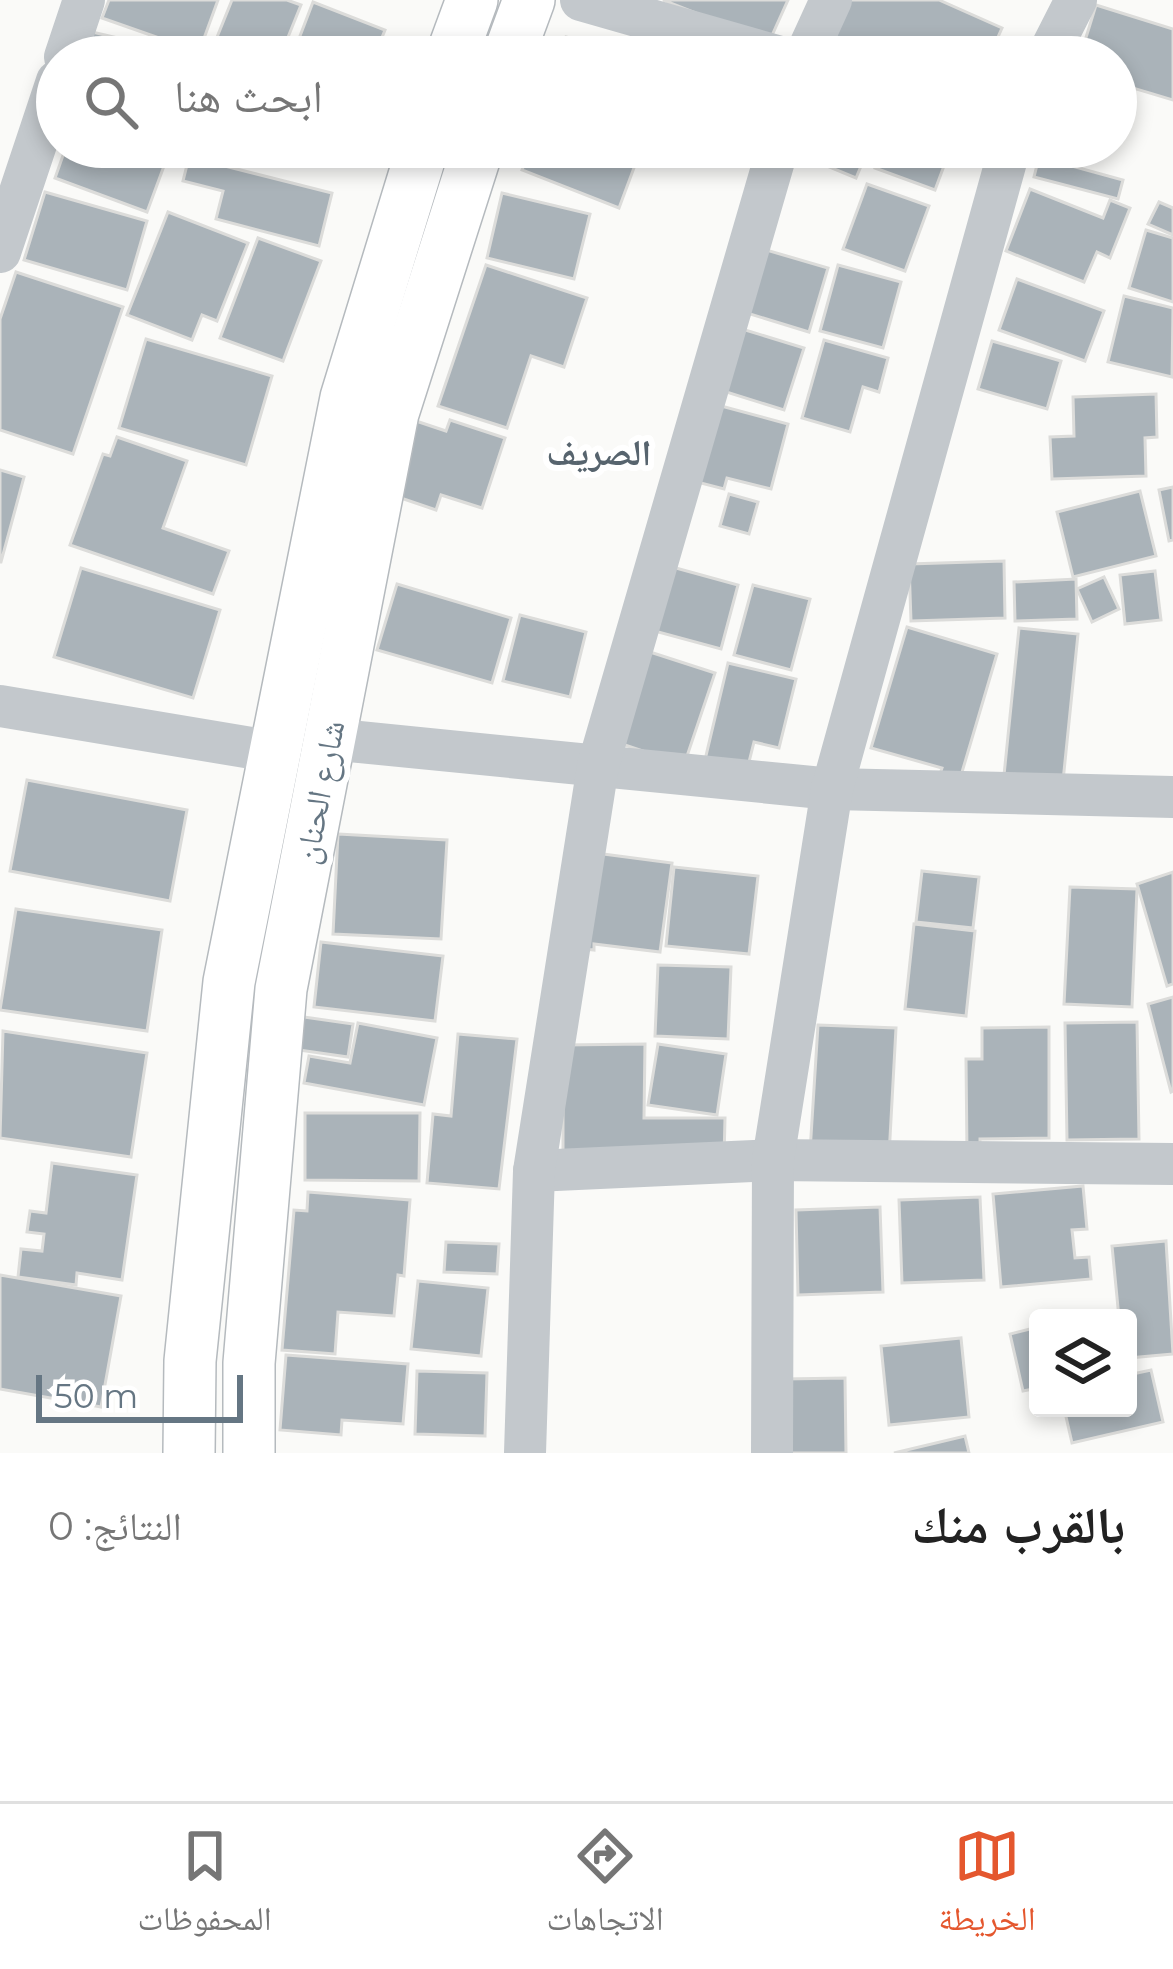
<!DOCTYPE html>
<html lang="ar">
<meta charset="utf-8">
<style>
:root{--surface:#fff;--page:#f6f6f6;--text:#222;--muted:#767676;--line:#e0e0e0;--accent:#e4572e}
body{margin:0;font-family:Montserrat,"Noto Naskh Arabic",sans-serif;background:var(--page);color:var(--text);direction:rtl}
.controls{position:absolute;right:36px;bottom:36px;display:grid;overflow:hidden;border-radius:12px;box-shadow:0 6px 18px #0003}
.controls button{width:108px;height:108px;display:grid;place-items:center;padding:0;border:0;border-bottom:3px solid var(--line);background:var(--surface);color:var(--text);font:60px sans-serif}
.scale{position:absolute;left:36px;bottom:30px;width:207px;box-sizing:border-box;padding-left:12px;border:6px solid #657683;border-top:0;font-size:33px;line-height:42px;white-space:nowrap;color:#657683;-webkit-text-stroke:9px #fff;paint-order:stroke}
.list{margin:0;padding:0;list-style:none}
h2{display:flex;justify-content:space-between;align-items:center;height:156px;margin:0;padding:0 48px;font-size:51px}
h2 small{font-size:39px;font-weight:400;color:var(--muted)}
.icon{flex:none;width:66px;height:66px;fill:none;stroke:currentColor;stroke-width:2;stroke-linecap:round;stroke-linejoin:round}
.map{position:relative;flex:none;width:1173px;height:1453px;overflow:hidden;direction:ltr}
.search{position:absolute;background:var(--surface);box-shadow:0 6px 18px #0003;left:36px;right:36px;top:36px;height:132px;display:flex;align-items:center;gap:30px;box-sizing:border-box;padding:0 42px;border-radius:66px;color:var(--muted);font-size:45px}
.sheet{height:348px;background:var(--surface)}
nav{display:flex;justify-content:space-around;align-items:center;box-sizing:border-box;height:168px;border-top:3px solid var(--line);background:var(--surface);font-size:33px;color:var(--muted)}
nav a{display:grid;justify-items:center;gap:6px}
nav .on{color:var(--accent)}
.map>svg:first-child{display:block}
.building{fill:#aab3b9;stroke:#dcdcda;stroke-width:3}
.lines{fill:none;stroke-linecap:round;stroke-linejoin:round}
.major-casing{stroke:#b5babe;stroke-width:54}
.minor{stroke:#c3c8cc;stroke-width:42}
.major{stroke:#fff;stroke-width:51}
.labels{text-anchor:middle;stroke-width:12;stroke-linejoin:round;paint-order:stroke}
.street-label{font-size:33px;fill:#657683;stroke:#fff}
.neighbourhood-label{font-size:36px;font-weight:bold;fill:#57646e;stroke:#fff}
</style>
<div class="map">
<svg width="1173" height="1453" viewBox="0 0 1173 1453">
<rect width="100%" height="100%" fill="#fafaf8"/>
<g class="building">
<polygon points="109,0 218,0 199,52 102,18"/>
<polygon points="232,0 287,0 301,5 280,57 209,57"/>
<polygon points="663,0 788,0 769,42"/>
<polygon points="843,0 939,0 1002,28 989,57 883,57 828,33"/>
<polygon points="313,2 385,30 374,57 292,57"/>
<polygon points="1096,5 1173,29 1173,100 1116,83 1116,57 1080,57"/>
<polygon points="92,32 195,56 195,57 86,57"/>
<polygon points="566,37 643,57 560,57"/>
<polygon points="66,147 171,147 147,212 55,178"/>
<polygon points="531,147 635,147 641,149 619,208 522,170"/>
<polygon points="789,147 869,147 856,178 788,150"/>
<polygon points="883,147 951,147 935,190 875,168"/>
<polygon points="189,157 332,193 319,246 216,219 223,191 183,181"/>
<polygon points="1039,157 1123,180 1118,199 1034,177"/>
<polygon points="867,184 929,206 905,271 843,249"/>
<polygon points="1030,189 1103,218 1110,200 1130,208 1110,258 1097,252 1084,282 1006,251"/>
<polygon points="45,192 147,221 127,290 24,260"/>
<polygon points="502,193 590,214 574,279 487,258"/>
<polygon points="1159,202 1173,208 1173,235 1148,224"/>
<polygon points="168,212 248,243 217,321 202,315 192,340 127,315"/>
<polygon points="1146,230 1173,238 1173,302 1129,288"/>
<polygon points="258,238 321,261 283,361 220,338"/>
<polygon points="756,247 828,268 809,332 737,310"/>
<polygon points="486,265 587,298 564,367 531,356 507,428 438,406"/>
<polygon points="838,265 901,282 883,348 820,331"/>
<polygon points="16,272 123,307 73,454 0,430 0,319"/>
<polygon points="1017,279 1104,311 1085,361 999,330"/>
<polygon points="1124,296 1173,308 1172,377 1108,362"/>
<polygon points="729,325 804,348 784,410 723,391"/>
<polygon points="146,339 272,376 246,465 119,428"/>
<polygon points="824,340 888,358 879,392 863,387 850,432 802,418"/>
<polygon points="992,341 1061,361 1047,409 978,389"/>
<polygon points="1156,394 1157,437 1145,438 1146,476 1052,479 1050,437 1074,436 1073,397"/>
<polygon points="710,403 788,424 771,489 727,478 724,489 689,480"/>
<polygon points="450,420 505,438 482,508 441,495 436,510 392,495 416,421 446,431"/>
<polygon points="117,437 187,461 163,528 229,551 213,594 70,545 103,454 110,456"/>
<polygon points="0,470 24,477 1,562 0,562"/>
<polygon points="1173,487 1173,540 1169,541 1159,490"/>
<polygon points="1140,491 1156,556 1073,577 1057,512"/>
<polygon points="729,494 758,502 749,534 720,526"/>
<polygon points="1004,561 1005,618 911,621 909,564"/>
<polygon points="665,565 738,585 721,649 647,629"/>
<polygon points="81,568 220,610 193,698 54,657"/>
<polygon points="1155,571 1161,620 1125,624 1120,575"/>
<polygon points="1104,577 1119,609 1092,622 1077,589"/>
<polygon points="1076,579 1077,619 1015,621 1014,582"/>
<polygon points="397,584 511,618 492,683 377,650"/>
<polygon points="753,585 810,599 791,670 734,655"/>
<polygon points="520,615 586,632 570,697 503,681"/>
<polygon points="907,627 997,654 957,789 937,783 942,768 871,748"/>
<polygon points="1019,628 1078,634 1062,791 1003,785"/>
<polygon points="650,652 715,673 684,765 619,743"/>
<polygon points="728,663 796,679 779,748 754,742 747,770 705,760"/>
<polygon points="27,780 187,810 170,901 10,871"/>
<polygon points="338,834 447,840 441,939 333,934"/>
<polygon points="588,852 672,863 660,952 594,944 594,950 575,948"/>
<polygon points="674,867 758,876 749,954 666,946"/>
<polygon points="922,871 979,877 973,928 916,922"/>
<polygon points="1173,872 1173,984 1167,986 1137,884"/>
<polygon points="1070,887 1137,889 1132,1007 1064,1004"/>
<polygon points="16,909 162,930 147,1031 0,1010"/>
<polygon points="914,924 975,931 966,1016 905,1009"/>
<polygon points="321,942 443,956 435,1021 314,1007"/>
<polygon points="658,965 731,967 728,1039 655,1036"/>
<polygon points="1173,997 1173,1091 1171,1092 1148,1004"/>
<polygon points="304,1017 353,1024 348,1057 299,1050"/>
<polygon points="1137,1022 1139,1139 1067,1140 1065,1023"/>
<polygon points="358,1023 437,1038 424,1105 304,1083 309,1056 350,1063"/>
<polygon points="818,1025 896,1028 889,1156 810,1152"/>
<polygon points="1049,1027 1049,1138 980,1139 980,1153 967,1153 966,1059 982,1059 982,1028"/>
<polygon points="3,1031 147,1053 131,1157 0,1138"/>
<polygon points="458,1034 517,1039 499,1189 427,1183 433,1114 451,1116"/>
<polygon points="645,1044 644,1118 725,1118 724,1159 563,1160 563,1045"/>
<polygon points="658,1044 726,1054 717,1115 648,1105"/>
<polygon points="305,1113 420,1113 419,1181 305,1180"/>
<polygon points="52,1163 137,1175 122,1280 77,1273 76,1285 18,1277 21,1249 42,1251 44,1234 27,1232 30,1211 46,1213"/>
<polygon points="1083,1186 1087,1229 1072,1230 1075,1258 1089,1257 1091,1279 1001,1287 993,1194"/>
<polygon points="308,1192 410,1200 404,1276 398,1275 394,1316 338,1312 335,1354 282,1350 294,1210 307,1211"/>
<polygon points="980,1197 984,1280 902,1283 899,1200"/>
<polygon points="880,1207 883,1292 798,1295 796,1210"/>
<polygon points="1166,1241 1173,1354 1128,1358 1128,1318 1119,1318 1112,1246"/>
<polygon points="446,1242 499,1244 497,1274 444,1272"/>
<polygon points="0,1275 121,1296 101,1407 0,1389"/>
<polygon points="418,1281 488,1288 481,1356 411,1349"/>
<polygon points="1038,1327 1038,1388 1023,1391 1010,1334"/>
<polygon points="961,1338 969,1417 889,1425 881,1346"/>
<polygon points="286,1355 408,1364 403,1424 342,1420 341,1435 280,1430"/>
<polygon points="1151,1370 1163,1422 1072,1443 1064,1408 1128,1408 1128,1375"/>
<polygon points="417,1371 487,1373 485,1436 415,1434"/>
<polygon points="845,1378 846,1453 784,1453 784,1379"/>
<polygon points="965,1436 969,1453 894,1453"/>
</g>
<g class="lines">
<g class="major-casing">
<g id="major">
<polyline points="451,57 472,0"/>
<polyline points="508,57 529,0"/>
<polyline points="189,1453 190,1361 229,982 346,398 423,147"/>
<polyline points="249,1453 249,1363 281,989 393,413 478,147"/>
</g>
</g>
<g class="minor">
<polyline points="581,0 780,57"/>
<polyline points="65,57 84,0"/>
<polyline points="805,57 831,0"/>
<polyline points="1047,57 1076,0"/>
<polyline points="0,252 57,81"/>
<polyline points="0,706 275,752"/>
<polyline points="329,739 832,789 1173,797"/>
<polyline points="534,1171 773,1160 1173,1164"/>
<polyline points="525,1453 534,1171 598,766 778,147"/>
<polyline points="772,1453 773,1160 832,789 1010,147"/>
</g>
<use href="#major" class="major"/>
</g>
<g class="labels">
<g class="street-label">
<text transform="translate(319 792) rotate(-79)" y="12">شارع الحنان</text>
</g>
<g class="neighbourhood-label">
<text x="599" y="465">الصريف</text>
</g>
</g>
</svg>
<div class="controls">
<button><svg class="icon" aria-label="layers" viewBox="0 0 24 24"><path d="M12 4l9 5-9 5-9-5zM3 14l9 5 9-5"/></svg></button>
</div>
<div class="scale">50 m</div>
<div class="search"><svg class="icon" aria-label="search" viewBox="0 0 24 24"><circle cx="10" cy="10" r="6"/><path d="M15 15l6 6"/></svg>ابحث هنا</div>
</div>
<section class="sheet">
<h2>بالقرب منك<small>النتائج: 0</small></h2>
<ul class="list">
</ul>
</section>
<nav>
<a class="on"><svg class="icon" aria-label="map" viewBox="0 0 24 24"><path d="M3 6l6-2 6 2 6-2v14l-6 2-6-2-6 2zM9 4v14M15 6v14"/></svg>الخريطة</a>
<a><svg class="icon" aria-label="directions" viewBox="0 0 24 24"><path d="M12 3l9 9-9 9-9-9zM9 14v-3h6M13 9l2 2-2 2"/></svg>الاتجاهات</a>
<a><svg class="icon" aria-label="saved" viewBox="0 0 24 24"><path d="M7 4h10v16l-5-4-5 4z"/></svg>المحفوظات</a>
</nav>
